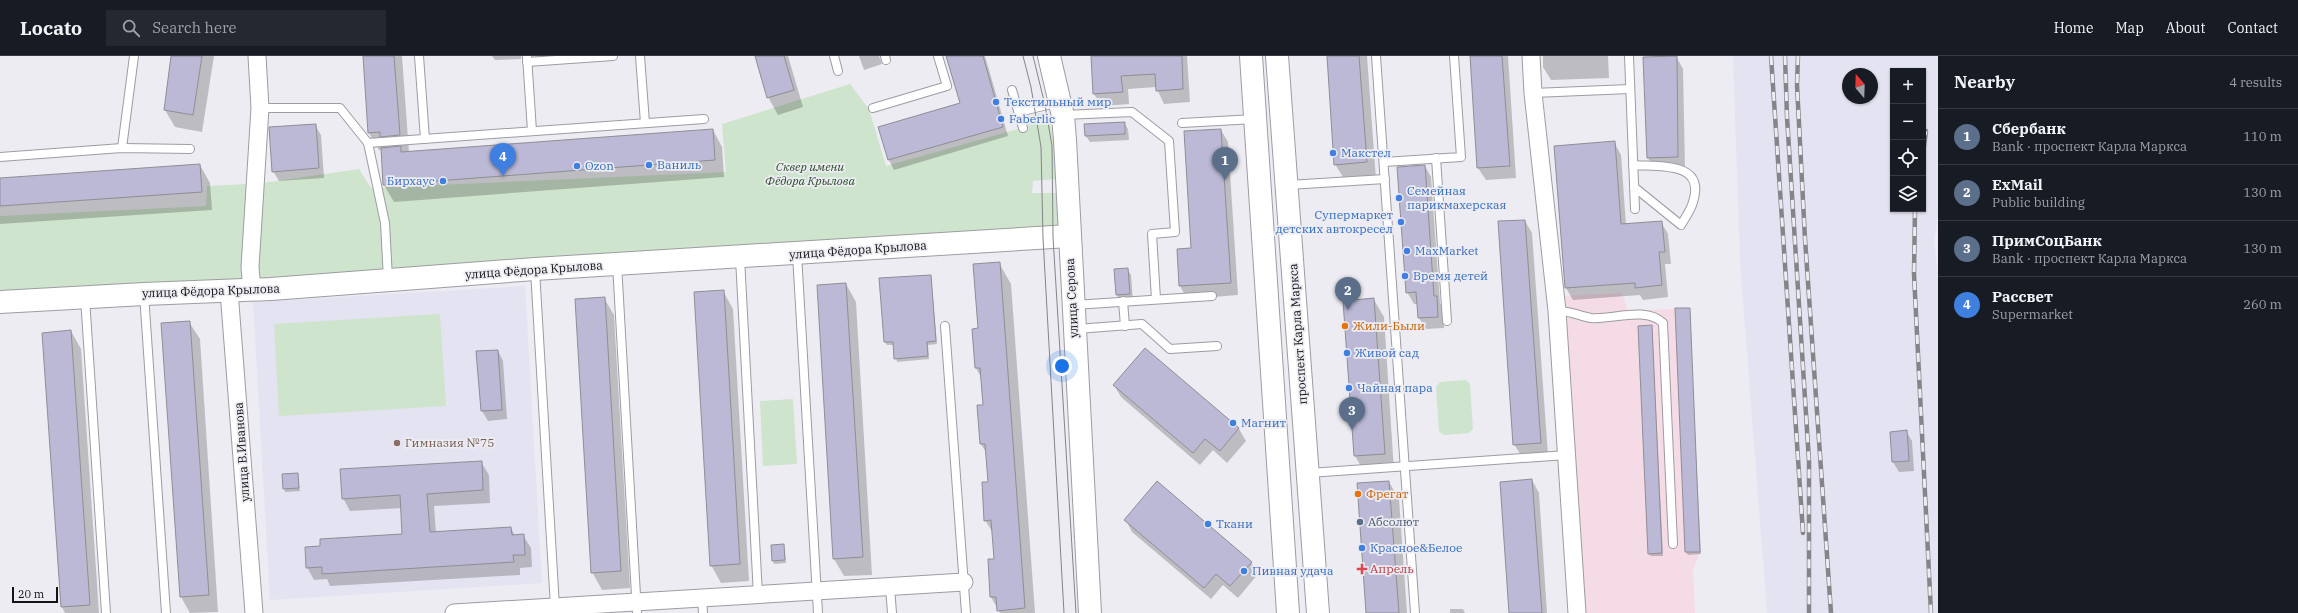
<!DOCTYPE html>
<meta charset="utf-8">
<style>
:root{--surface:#171b24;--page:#242831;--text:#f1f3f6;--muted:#9ea1a6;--line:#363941;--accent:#db2777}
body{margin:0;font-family:"IBM Plex Serif",serif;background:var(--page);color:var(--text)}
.controls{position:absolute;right:12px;top:12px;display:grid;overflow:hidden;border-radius:0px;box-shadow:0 1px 3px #0004}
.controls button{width:36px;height:36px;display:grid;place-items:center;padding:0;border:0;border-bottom:1px solid var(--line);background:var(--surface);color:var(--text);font:20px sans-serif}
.compass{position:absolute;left:1842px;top:12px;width:36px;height:36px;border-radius:50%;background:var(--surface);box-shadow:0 1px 3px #0004;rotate:341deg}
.scale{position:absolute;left:12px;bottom:10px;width:46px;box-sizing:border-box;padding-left:4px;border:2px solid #141416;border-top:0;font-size:11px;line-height:14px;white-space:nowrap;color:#141416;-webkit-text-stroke:3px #ececf2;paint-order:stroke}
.you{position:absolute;left:1062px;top:310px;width:14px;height:14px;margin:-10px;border:3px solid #fff;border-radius:50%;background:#1a73e8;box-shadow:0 0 0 6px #1a73e833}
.badge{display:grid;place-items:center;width:26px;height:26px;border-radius:50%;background:var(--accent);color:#fff;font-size:13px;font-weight:700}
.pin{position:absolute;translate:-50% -33px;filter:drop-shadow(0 1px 2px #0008)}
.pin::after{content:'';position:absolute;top:21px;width:14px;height:12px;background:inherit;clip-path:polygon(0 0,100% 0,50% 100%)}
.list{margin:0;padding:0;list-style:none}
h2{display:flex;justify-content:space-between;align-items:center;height:52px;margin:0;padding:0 16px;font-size:17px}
h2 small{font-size:13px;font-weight:400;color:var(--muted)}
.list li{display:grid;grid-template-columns:26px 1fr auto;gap:12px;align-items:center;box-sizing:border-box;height:56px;padding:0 16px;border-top:1px solid var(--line)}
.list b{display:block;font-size:15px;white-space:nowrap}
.list p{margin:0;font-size:13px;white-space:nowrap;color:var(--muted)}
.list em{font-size:13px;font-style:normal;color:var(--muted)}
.icon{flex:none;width:22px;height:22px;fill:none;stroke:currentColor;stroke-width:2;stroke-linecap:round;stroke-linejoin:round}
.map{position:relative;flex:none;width:1938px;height:557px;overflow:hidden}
header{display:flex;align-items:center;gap:24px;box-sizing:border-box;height:56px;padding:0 20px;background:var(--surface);border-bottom:1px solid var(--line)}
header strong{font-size:19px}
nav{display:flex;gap:22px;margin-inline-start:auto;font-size:14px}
.search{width:280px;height:36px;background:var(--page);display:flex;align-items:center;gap:10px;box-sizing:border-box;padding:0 14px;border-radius:0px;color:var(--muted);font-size:15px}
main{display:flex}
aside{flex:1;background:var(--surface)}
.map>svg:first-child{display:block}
.built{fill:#e4e3f1;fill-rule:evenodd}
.industrial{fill:#f4dbe5}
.green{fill:#cee4cc}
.shadow{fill:#0003}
.building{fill:#bbb9d6;stroke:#8f8e94}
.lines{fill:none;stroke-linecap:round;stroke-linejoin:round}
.lane-casing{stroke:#9d9ca3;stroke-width:10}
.street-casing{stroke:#9d9ca3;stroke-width:19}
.secondary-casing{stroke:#9d9ca3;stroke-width:24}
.primary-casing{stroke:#9d9ca3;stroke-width:24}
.lane{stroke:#fff;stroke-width:8}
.street{stroke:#fff;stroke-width:17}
.secondary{stroke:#fff;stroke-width:22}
.primary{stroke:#fff;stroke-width:22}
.tram{stroke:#858589;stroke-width:1}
.rail-casing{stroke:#858589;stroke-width:4.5}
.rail{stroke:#ececf2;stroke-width:3;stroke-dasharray:9;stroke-linecap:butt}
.shop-dot{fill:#3f7fe0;stroke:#ececf2;stroke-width:1.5}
.food-dot{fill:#e8710a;stroke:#ececf2;stroke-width:1.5}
.education-dot{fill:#8d6e63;stroke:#ececf2;stroke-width:1.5}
.service-dot{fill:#5c6f8a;stroke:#ececf2;stroke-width:1.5}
.health-dot{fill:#e0444e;stroke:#ececf2;stroke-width:1.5}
.labels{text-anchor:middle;stroke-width:3.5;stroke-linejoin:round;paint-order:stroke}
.shop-label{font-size:12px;fill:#366cbe;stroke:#ececf2;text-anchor:start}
.park-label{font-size:12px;font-style:italic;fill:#294c28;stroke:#ececf2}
.street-label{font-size:12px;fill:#141416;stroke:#ececf2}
.food-label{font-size:12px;fill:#c56008;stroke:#ececf2;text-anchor:start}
.education-label{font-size:12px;fill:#785e54;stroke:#ececf2;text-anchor:start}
.service-label{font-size:12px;fill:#4e5e75;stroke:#ececf2;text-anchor:start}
.health-label{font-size:12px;fill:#be3a42;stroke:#ececf2;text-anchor:start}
</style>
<header>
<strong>Locato</strong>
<div class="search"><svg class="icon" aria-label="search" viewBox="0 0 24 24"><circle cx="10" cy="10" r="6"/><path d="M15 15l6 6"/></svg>Search here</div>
<nav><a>Home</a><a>Map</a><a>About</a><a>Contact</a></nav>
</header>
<main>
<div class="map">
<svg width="1938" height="557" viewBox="0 0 1938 557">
<rect width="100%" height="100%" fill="#ececf2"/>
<g class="built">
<path d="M1733,0H1938V159L1934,184L1938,223V557H1767L1740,205ZM1893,15H1923V153H1893ZM1848,18H1872V42H1848Z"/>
<polygon points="525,230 542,527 270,544 253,246"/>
</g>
<polygon class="industrial" points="1622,237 1628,255 1690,252 1700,495 1693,515 1695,557 1583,557 1564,240"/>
<g class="green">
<polygon points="850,28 869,53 886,110 1029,70 1026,61 1048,56 1055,91 1055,123 1033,125 1032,137 1056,137 1058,168 1049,175 0,242 0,160 206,150 207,130 263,127 359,113 371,132 726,116 722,68"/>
<polygon points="440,258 446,350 279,360 274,268"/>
<polygon points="1466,324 1470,328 1473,373 1469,377 1444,379 1439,375 1436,331 1440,326"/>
<polygon points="793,343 797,408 763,410 760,345"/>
</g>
<g class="shadow">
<polygon points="172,0 214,0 202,76 175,71 165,54"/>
<polygon points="364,0 402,0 409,97 713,74 722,91 724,121 394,146 384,129 382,94 379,94 369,77"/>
<polygon points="492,0 521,0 521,3 495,4"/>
<polygon points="756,0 788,0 803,51 778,59 768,41"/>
<polygon points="859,0 879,0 882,8 864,14"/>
<polygon points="947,0 985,0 1008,80 894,114 889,104 879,71 961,47"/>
<polygon points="1092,0 1187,0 1190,46 1164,48 1156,31 1128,33 1129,48 1102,50 1094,38"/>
<polygon points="1328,0 1367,0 1376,124 1346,126 1335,108"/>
<polygon points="1471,0 1508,0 1516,122 1486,124 1478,112"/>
<polygon points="1543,0 1608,0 1609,22 1551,24 1543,11"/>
<polygon points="1676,0 1683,13 1685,113 1655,114 1648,102"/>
<polygon points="1124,67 1128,73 1129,84 1090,86 1086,80 1085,69"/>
<polygon points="315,69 321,79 324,122 279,125 273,115"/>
<polygon points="1221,74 1228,86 1238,239 1187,243 1180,230 1178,193 1192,192"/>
<polygon points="1614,86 1621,99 1626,169 1661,166 1668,178 1671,208 1665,208 1668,241 1643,244 1640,239 1573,244 1566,232 1555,91"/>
<polygon points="200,109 210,127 212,154 0,168 0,123"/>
<polygon points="1425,110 1431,121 1440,247 1443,252 1444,272 1426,273 1419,262 1418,248 1414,248 1407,236"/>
<polygon points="1525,165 1532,177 1548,399 1522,401 1514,388"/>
<polygon points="999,207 1011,228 1035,557 1000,557 991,541 995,504 993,477 985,464 989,427 987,398 981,388 984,350 982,323 976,312 973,274 979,273"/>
<polygon points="1127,213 1131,219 1133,245 1120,245 1117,239 1115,214"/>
<polygon points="931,220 937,288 928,289 929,303 897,306 894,289 887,289 885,286 880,223"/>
<polygon points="846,228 856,246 872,519 844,520 834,503"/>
<polygon points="723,235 733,253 749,525 721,527 711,509"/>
<polygon points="604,242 614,259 630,532 602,534 592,516"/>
<polygon points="1374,244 1384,261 1394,415 1365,417 1355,400"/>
<polygon points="1689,253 1701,498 1688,499 1686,496"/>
<polygon points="189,266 200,283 218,556 190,557 181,541"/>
<polygon points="1652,270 1663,500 1651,500 1649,498"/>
<polygon points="71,275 81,293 99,557 65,557 62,551 43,278"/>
<polygon points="1145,293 1239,373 1246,385 1227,407 1213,394 1200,409 1121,341 1114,329"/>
<polygon points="498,295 503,305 507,363 488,365 482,355"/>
<polygon points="1906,375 1912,385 1914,415 1899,416 1893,406 1891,376"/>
<polygon points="481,406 489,419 490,447 434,450 436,477 511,472 515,480 523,479 531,492 532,511 520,512 520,519 330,530 327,523 314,524 307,511 403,479 402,452 350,455 343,442"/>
<polygon points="297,418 300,435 285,436 283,419"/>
<polygon points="1532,424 1539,437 1547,557 1510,557"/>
<polygon points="1389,426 1399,443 1407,557 1367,557"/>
<polygon points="1126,464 1251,506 1258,518 1238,542 1223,529 1211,543 1132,476"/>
<polygon points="784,489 786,507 774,508 773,505"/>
<polygon points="1450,553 1463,553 1465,557 1450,557"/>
</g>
<g class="building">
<polygon points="171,0 202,0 193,59 164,54"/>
<polygon points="363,0 394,0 400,79 380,81 380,76 368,77"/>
<polygon points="755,0 784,0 794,34 767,42"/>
<polygon points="946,0 983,0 1003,71 888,104 878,71 960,47"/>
<polygon points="1091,0 1182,0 1183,33 1156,35 1155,18 1121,20 1123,36 1093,38"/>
<polygon points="1327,0 1359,0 1367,106 1334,109"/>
<polygon points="1470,0 1502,0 1510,110 1477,112"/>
<polygon points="1677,0 1678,101 1647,102 1643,1"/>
<polygon points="1125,66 1125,78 1085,80 1084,68"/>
<polygon points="316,68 319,112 272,116 269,71"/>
<polygon points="713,73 715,104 383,129 381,92 401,90 401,96"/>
<polygon points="1221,73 1231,227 1179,230 1177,193 1191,192 1184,75"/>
<polygon points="1615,85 1621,168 1662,165 1665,196 1659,196 1662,229 1635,232 1635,227 1565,232 1554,90"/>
<polygon points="200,108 202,136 0,150 0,122"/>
<polygon points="1425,109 1434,240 1437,240 1438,261 1418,262 1416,236 1406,237 1397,111"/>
<polygon points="1525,164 1541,387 1513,389 1498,165"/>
<polygon points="1000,206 1025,552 997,555 996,541 990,541 988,503 994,503 991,464 984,465 982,426 988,426 985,388 980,388 977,349 983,349 980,312 975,312 972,273 978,272 973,208"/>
<polygon points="1128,212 1130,238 1116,239 1114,213"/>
<polygon points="931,219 936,285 927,286 928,300 894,303 893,286 884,286 879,222"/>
<polygon points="846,227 863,501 833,503 817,229"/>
<polygon points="724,234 740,508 710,510 694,236"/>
<polygon points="605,241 621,515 591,517 575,243"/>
<polygon points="1374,242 1385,398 1354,400 1343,245"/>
<polygon points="1675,252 1690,252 1700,496 1685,496"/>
<polygon points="190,265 209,539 180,541 161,267"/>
<polygon points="1652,269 1662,497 1648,498 1638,270"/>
<polygon points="71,274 90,549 61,551 42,277"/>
<polygon points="1145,292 1239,372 1220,395 1205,383 1193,397 1113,329"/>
<polygon points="498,294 502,354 481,355 476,295"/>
<polygon points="1907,374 1909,405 1892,406 1890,376"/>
<polygon points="482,405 483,434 427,438 430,476 511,471 512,479 524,478 525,499 513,499 514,506 322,518 322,511 306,512 305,491 320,490 320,483 402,478 400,439 342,443 340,413"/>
<polygon points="298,417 299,432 283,433 282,418"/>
<polygon points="1532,423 1542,557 1509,557 1500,426"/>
<polygon points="1157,425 1252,506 1230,530 1216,518 1204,532 1124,464"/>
<polygon points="1389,425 1399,557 1366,557 1357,427"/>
<polygon points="784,488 785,504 772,505 771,489"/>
</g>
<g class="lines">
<g class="lane-casing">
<g id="lane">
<polyline points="419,0 425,83"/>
<polyline points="527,0 532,75"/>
<polyline points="640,0 645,67"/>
<polyline points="834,0 838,15"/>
<polyline points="885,0 886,4"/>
<polyline points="1376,0 1415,557"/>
<polyline points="1629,0 1635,153"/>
<polyline points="527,6 613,0"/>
<polyline points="1012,34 1023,72"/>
<polyline points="1533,37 1630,33"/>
<polyline points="260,52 340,52 368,87 385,167 388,223"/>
<polyline points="873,52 947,30 938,0"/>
<polyline points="1019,56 1059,46"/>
<polyline points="1064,59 1132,56 1169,85 1175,176 1152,178 1156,243"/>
<polyline points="1182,67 1255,63"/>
<polyline points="368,87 704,63"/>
<polyline points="122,92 134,0"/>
<polyline points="0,101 122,92 190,93"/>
<polyline points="1436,102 1447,265"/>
<polyline points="1384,106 1461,101 1454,0"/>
<path d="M1633,109C1659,111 1706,105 1693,146C1691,154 1685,162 1681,169L1634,131"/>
<polyline points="1288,129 1385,123"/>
<polyline points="797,198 818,557"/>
<polyline points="740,202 758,539"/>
<polyline points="617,208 637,557"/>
<polyline points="535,214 555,551"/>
<polyline points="144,238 166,557"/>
<polyline points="85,242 106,557"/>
<polyline points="1123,245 1125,270"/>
<polyline points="1074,249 1212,240"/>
<path d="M1557,255C1569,254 1579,260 1591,262C1613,264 1645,250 1663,267L1673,488"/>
<polyline points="945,270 966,557"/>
<polyline points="1077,273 1142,268 1170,293 1217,290"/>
<polyline points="1309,417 1567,399"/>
<polyline points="890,531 892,557"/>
<polyline points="702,542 703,557"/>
</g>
</g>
<g class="street-casing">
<g id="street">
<polyline points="1531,0 1533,37 1557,255 1577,557"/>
<polyline points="252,234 250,211 260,52 257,0"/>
<polyline points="229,235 254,557"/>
<polyline points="454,557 964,526"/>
</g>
</g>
<g class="secondary-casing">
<g id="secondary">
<polyline points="1049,0 1063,60 1065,84 1090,557"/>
<polyline points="0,246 144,238 271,233 535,213 1069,180"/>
</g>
</g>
<g class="primary-casing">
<g id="primary">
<polyline points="1251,0 1288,557"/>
<polyline points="1277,0 1318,557"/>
</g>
</g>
<use href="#lane" class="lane"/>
<use href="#street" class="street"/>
<use href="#secondary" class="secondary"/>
<use href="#primary" class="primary"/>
<g class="tram">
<polyline points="1023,0 1031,31 1041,91 1043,182 1064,557"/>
<polyline points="1033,0 1045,49 1052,90 1053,181 1076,557"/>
</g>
<g class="rail-casing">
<g id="rail">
<polyline points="1771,0 1803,477"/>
<polyline points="1785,0 1787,61 1809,405 1809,557"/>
<polyline points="1798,0 1797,29 1805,183 1831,557"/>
<polyline points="1923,97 1926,75"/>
<polyline points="1915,153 1914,218 1931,557"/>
</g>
</g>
<use href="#rail" class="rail"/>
</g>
<g class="shop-dot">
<circle cx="996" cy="46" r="4"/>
<circle cx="1001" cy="63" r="4"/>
<circle cx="1333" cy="97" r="4"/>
<circle cx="649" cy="109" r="4"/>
<circle cx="577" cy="110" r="4"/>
<circle cx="443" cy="125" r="4"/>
<circle cx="1399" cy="142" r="4"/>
<circle cx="1401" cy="166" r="4"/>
<circle cx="1407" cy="195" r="4"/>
<circle cx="1405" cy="220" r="4"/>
<circle cx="1347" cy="297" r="4"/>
<circle cx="1349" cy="332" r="4"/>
<circle cx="1233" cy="367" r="4"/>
<circle cx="1208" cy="468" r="4"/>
<circle cx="1362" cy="492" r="4"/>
<circle cx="1244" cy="515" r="4"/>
</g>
<g class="food-dot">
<circle cx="1345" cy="270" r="4"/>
<circle cx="1358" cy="438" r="4"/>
</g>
<circle class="education-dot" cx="397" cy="387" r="4"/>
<circle class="service-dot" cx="1360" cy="466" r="4"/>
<path class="health-dot" d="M1360 507h4v4h4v4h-4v4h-4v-4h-4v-4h4z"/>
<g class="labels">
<g class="shop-label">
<text x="1004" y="50">Текстильный мир</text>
<text x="1009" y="67">Faberlic</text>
<text x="1341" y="101">Макстел</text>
<text x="657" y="113">Ваниль</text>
<text x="585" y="114">Ozon</text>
<text x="435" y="129" text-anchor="end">Бирхаус</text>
<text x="1407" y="139">Семейная<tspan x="1407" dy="14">парикмахерская</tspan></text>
<text x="1393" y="163" text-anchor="end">Супермаркет<tspan x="1393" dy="14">детских автокресел</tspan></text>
<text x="1415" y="199">MaxMarket</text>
<text x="1413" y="224">Время детей</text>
<text x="1355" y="301">Живой сад</text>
<text x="1357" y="336">Чайная пара</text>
<text x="1241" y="371">Магнит</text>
<text x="1216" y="472">Ткани</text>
<text x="1370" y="496">Красное&amp;Белое</text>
<text x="1252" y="519">Пивная удача</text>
</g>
<g class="park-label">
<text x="810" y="115">Сквер имени<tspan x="810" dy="14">Фёдора Крылова</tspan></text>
</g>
<g class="street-label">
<text transform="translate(858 194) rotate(-4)" y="4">улица Фёдора Крылова</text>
<text transform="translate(534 214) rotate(-4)" y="4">улица Фёдора Крылова</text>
<text transform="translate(211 235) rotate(-2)" y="4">улица Фёдора Крылова</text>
<text transform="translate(1072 242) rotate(-93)" y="4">улица Серова</text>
<text transform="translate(1298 278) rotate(-94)" y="4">проспект Карла Маркса</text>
<text transform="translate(242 396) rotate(-94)" y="4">улица В.Иванова</text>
</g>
<g class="food-label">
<text x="1353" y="274">Жили-Были</text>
<text x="1366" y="442">Фрегат</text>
</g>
<g class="education-label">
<text x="405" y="391">Гимназия №75</text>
</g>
<g class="service-label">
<text x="1368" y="470">Абсолют</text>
</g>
<g class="health-label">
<text x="1370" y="517">Апрель</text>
</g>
</g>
</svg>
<div class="controls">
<button>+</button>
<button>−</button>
<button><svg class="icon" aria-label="locate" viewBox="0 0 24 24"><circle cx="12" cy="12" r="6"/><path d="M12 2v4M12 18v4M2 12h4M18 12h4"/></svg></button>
<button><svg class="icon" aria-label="layers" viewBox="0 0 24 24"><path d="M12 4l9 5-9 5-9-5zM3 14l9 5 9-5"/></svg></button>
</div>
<svg class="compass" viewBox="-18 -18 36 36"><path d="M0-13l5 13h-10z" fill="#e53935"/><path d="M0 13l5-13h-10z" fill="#9ea1a6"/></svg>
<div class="scale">20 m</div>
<div class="you"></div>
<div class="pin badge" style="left:1225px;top:124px;background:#5c6f8a">1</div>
<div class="pin badge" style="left:1348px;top:254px;background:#5c6f8a">2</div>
<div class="pin badge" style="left:1352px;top:374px;background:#5c6f8a">3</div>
<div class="pin badge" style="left:503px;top:120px;background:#3f7fe0">4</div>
</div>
<aside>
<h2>Nearby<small>4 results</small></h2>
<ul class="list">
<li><span class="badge" style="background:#5c6f8a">1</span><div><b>Сбербанк</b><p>Bank · проспект Карла Маркса</p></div><em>110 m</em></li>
<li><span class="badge" style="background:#5c6f8a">2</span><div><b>ExMail</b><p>Public building</p></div><em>130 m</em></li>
<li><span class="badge" style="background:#5c6f8a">3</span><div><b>ПримСоцБанк</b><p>Bank · проспект Карла Маркса</p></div><em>130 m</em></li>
<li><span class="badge" style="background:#3f7fe0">4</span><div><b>Рассвет</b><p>Supermarket</p></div><em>260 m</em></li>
</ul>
</aside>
</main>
